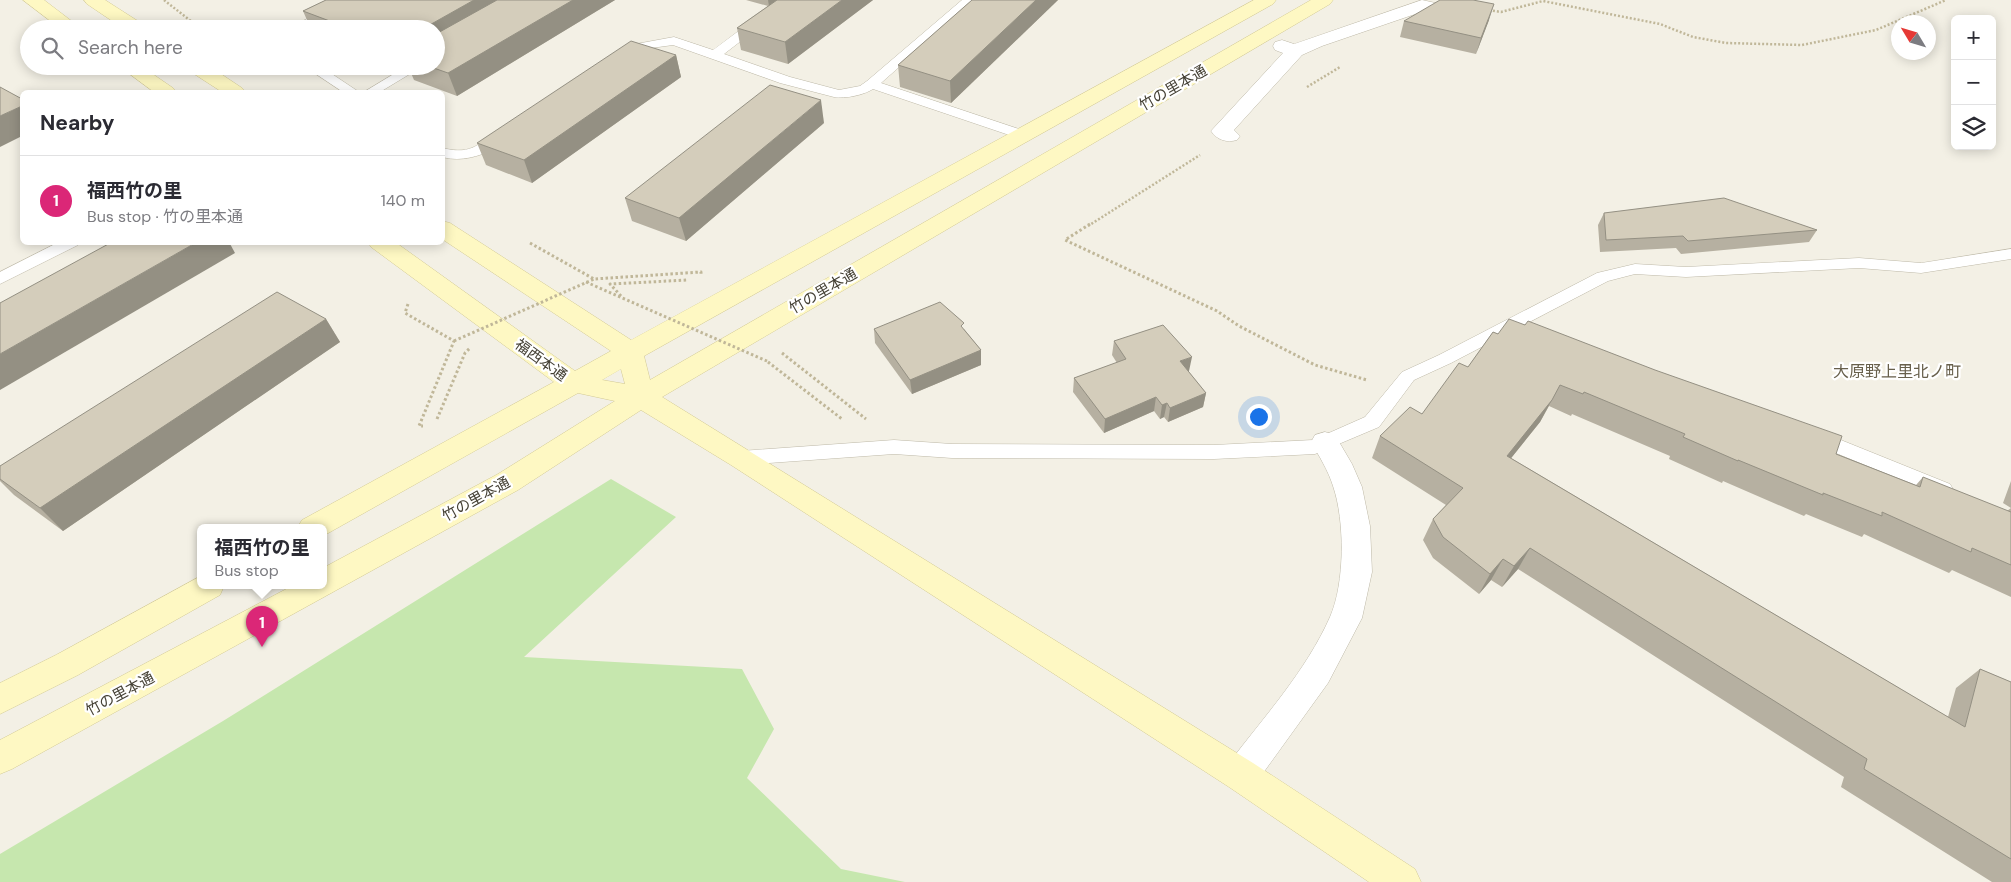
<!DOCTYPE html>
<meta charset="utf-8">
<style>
:root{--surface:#fff;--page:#f2f2f3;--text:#2b2b33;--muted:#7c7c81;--line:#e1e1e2;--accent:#db2777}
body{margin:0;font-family:"DM Sans","Noto Sans JP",sans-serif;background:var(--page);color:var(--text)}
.controls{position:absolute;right:15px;top:15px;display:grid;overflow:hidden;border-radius:8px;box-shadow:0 2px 12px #0003}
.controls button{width:45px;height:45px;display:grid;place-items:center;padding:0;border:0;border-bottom:1px solid var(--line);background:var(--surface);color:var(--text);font:25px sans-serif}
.compass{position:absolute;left:1891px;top:15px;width:45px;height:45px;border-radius:50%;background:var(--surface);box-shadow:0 2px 12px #0003;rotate:308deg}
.you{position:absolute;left:1258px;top:416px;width:18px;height:18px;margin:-12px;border:4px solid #fff;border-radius:50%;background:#1a73e8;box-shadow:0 0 0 8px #1a73e833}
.badge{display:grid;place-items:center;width:32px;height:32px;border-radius:50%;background:var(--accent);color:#fff;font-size:16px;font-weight:700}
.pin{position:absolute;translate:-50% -41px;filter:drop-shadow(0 1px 2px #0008)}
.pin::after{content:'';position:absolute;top:26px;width:18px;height:15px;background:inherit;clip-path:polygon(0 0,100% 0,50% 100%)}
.popup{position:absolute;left:197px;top:524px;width:130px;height:65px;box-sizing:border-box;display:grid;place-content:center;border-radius:8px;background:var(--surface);filter:drop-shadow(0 1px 4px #0005);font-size:16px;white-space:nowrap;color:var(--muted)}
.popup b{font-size:19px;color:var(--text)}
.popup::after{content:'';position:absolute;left:50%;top:100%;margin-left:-10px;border:10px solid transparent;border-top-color:var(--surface)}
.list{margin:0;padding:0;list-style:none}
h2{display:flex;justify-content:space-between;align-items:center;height:65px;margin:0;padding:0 20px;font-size:21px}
h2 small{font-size:16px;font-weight:400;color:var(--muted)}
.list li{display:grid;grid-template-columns:32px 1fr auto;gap:15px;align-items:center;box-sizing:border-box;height:90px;padding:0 20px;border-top:1px solid var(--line)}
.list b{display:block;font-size:19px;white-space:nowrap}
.list p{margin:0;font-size:16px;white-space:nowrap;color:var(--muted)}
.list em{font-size:16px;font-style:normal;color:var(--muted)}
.icon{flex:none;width:28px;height:28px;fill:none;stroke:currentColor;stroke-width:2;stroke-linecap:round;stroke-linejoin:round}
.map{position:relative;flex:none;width:2011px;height:882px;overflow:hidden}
.search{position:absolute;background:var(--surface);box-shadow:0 2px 12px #0003;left:20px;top:20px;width:425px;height:55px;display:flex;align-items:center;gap:12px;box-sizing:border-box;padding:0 18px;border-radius:28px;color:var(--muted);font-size:19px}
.panel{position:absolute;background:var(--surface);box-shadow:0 2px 12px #0003;left:20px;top:90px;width:425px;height:155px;border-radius:8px}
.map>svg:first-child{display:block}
.green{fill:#c6e7ae}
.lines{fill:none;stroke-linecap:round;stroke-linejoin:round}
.lane-casing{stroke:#beb9a8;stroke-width:1}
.street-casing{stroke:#beb9a8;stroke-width:1}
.secondary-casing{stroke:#d3ca95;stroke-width:1}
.path-far1{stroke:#c0b799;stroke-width:2.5;stroke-dasharray:2 2;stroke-linecap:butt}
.path{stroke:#c0b799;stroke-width:3;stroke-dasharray:2.5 2.5;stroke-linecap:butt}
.lane{fill:#fff;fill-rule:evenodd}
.street{fill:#fff;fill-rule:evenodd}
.secondary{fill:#fef8c3;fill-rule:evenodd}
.path-bridge{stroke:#c0b799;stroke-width:3;stroke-dasharray:2.5 2.5;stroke-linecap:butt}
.wall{fill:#b6b0a1}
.shaded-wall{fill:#949083}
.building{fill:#d4cdbb;stroke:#949083}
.labels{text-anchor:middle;stroke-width:4.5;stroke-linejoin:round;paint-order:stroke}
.street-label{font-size:15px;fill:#454135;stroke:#fff}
.neighbourhood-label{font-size:16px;fill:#68604c;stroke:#fff}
</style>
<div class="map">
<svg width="2011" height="882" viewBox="0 0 2011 882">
<rect width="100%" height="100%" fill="#f3f0e5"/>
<polygon class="green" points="611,479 676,517 524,657 742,669 774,729 747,778 841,869 905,882 0,882 0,854 223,721"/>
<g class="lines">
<g class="lane-casing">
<g id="lane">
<polygon points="343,0 358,0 304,29 288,29"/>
<path d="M780,0H794L724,54L790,77L839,90L860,86L867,81L962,0H975L881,83L1028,132L1030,135L1028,138H1018L873,89C864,95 845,99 834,97L780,83L673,45L651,48L623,60L617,56L636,44L674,37L713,50Z"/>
<polygon points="304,66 320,66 359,92 343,92"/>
<polygon points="407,66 423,66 380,92 364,92"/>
<path d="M501,135L506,136L508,139L506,142C487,154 465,163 442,157V148C476,156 475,141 501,135Z"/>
<polygon points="59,242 80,242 78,245 0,284 0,272"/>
<polygon points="2011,249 2011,259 1921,273 1859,268 1686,277 1635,274 1608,281 1451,363 1414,380 1379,427 1315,454 1214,459 952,458 894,454 741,465 734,463 731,458 734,453 741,451 894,440 952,444 1214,445 1313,440 1365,417 1402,372 1439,355 1597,273 1635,264 1686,267 1859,258 1921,263"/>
<polygon points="1816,430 1950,484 1953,489 1950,494 1943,497 1936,494 1809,442 1807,437 1809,432"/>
</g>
</g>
<g class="street-casing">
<g id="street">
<path d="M1422,0L1440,4L1443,8L1440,12L1434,13L1424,11L1322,46L1302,55L1234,130L1240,136L1237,140C1227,143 1217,140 1211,131L1283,53L1275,50L1273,46L1275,42L1282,40L1294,44Z"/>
<path d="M1325,432L1335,435L1352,464L1362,487L1370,526L1372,572L1362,618L1328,683L1253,787L1241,791L1229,787L1224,775L1229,763C1264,717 1306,671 1330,617C1345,583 1345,521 1333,486C1328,470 1319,456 1311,442L1315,435Z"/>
</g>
</g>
<g class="secondary-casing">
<g id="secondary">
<polygon points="23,0 44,0 82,29 61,29"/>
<polygon points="84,0 105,0 144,25 146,29 124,29 87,4"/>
<path d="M1254,0H1276L1273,4L644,356L650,380L1311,0H1333L1330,4L662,397L1253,763L1415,869L1421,882H1369L1229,787L731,465L641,410L518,490L12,769L0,774V740L292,586H323V568L498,474L615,401L578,393L323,536V528H297L302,520L554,382L371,247L368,242H395L575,371L611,351L442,239V221L450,223L631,340ZM621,369L625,384L602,380Z"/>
<polygon points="119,66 141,66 173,88 176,92 154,92"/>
<polygon points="186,66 209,66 242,88 245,92 222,92 188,70"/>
<polygon points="201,576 201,586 224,586 220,595 78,675 0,714 0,683 56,655"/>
</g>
</g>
<g class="path-far1">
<polyline points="164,0 201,29"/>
<polyline points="1489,10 1501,12 1543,1 1660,24 1693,37 1726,43 1802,45 1876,30 1946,0"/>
<polyline points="1307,87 1340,67"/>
<polyline points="1088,226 1200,155"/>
</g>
<g class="path">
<polyline points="1090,224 1065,240 1217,311 1239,326 1315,365 1367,380"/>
<polyline points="530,243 594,279 701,272 701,276"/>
<polyline points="621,296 610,284 688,280"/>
<polyline points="408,304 405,313 454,341 419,426 423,426"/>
<polyline points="782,353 866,419"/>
<polyline points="768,362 842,419"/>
<polyline points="437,419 465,353 470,348"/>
</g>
<use href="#lane" class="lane"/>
<use href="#street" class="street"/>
<use href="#secondary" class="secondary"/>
<g class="path-bridge">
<polyline points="586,282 767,361"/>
<polyline points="454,341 594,279"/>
</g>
</g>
<g class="wall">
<polygon points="326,0 615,0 457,96 414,80 408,66 436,66 436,29 311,29 303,11"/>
<polygon points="746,0 873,0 788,64 741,50 737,28 768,6"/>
<polygon points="972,0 1058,0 951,103 900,87 898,65"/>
<polygon points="1489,20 1476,54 1400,37 1404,21"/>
<polygon points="676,55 681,77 532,183 486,165 477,143"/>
<polygon points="824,123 686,241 632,221 625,198"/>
<polygon points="1604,213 1817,230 1809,242 1681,254 1676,248 1600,252 1598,225"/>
<polygon points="326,319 340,342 63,531 14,495 0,481 0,466"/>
<polygon points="874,329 964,329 981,350 981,365 912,394 875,343"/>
<polygon points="1493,332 1836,454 1916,485 1923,477 2007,511 2011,508 2003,503 2011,481 2011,597 1952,570 1949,573 1864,534 1862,537 1806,514 1804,516 1723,481 1722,483 1669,459 1670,456 1572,414 1571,416 1549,406 1540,422 1511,458 1948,717 1956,688 1980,669 2011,682 2011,882 1992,882 1841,787 1844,777 1518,569 1502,587 1491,580 1479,594 1433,558 1423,540 1433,519 1446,505 1372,458 1380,436 1422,414 1468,367"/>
<polygon points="1114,341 1189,371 1189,372 1206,393 1203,407 1168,422 1164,417 1160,419 1154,411 1104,433 1073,392 1074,378 1117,363 1112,355"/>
</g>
<g class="shaded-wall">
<polygon points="474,0 519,0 436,48 436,29 426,29 426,27"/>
<polygon points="573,0 615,0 457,96 448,73"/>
<polygon points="768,0 777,0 769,6"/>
<polygon points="842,0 873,0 788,64 785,42"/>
<polygon points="1036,0 1058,0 951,103 950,81"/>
<polygon points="1494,4 1489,20 1476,54 1481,38"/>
<polygon points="676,55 681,77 532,183 524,160"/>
<polygon points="821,100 824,123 686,241 679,218"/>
<polygon points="22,106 22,136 0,147 0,116"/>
<polygon points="197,242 229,242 235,253 0,390 0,354"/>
<polygon points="326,319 340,342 63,531 40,508"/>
<polygon points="981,350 981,365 912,394 910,380"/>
<polygon points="1192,357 1189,371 1178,375 1180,361"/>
<polygon points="1560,385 1540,422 1496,477 1507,456"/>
<polygon points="1206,393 1203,407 1168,422 1170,408"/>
<polygon points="1156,397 1154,411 1104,433 1105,419"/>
<polygon points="1167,403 1164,417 1160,419 1162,405"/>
<polygon points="1530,548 1518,569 1502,587 1514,566"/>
<polygon points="1503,559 1491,580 1479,594 1490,574"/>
</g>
<g class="building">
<polygon points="326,0 474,0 426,27 426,29 351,29 303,11"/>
<polygon points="497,0 573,0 448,73 428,66 436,66 436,34"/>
<polygon points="777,0 842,0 785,42 737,28"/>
<polygon points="972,0 1036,0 950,81 898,65"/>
<polygon points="1440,0 1473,0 1494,4 1481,38 1404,21"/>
<polygon points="631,41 676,55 524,160 477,143"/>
<polygon points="770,85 821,100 679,218 625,198"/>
<polygon points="0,87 22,99 22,106 0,116"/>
<polygon points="1724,198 1817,230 1688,241 1683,236 1606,240 1604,213"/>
<polygon points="112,242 197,242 0,354 0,303"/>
<polygon points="277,292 326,319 40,508 0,479 0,466"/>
<polygon points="940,302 964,323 961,326 981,350 910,380 874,329"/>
<polygon points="1509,319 1525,325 1528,321 1655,370 1842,436 1836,454 1920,487 1923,477 2011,512 2011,565 1972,548 1971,552 1882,512 1882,516 1823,493 1823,495 1738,460 1738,461 1683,437 1685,434 1584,392 1583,394 1560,385 1552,400 1507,456 1965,727 1980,669 2011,682 2011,859 1864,769 1867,759 1530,548 1514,566 1503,559 1490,574 1443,537 1433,519 1463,488 1380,436 1410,407 1422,414 1459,363 1468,367 1493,332 1498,334"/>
<polygon points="1163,325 1192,357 1180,361 1206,393 1170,408 1167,403 1162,405 1156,397 1105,419 1074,378 1126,359 1114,341"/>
</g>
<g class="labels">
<g class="street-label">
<text transform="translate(1173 88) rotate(-30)" y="5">竹の里本通</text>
<text transform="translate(823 291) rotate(-30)" y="5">竹の里本通</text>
<text transform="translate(541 360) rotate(36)" y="5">福西本通</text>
<text transform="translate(476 499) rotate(-29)" y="5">竹の里本通</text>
<text transform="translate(120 694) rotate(-28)" y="5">竹の里本通</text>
</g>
<g class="neighbourhood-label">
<text x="1897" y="377">大原野上里北ノ町</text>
</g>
</g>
</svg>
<div class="controls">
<button>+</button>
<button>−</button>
<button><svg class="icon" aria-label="layers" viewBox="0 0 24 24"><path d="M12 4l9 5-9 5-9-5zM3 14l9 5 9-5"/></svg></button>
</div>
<svg class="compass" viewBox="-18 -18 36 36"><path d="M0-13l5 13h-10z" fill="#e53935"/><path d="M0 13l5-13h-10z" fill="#7c7c81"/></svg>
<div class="you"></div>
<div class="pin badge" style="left:262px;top:647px">1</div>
<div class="popup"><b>福西竹の里</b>Bus stop</div>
<div class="search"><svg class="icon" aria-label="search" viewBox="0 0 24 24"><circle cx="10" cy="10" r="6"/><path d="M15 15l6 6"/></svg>Search here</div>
<section class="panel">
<h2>Nearby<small></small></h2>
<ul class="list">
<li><span class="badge">1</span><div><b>福西竹の里</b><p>Bus stop · 竹の里本通</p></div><em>140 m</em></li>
</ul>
</section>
</div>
